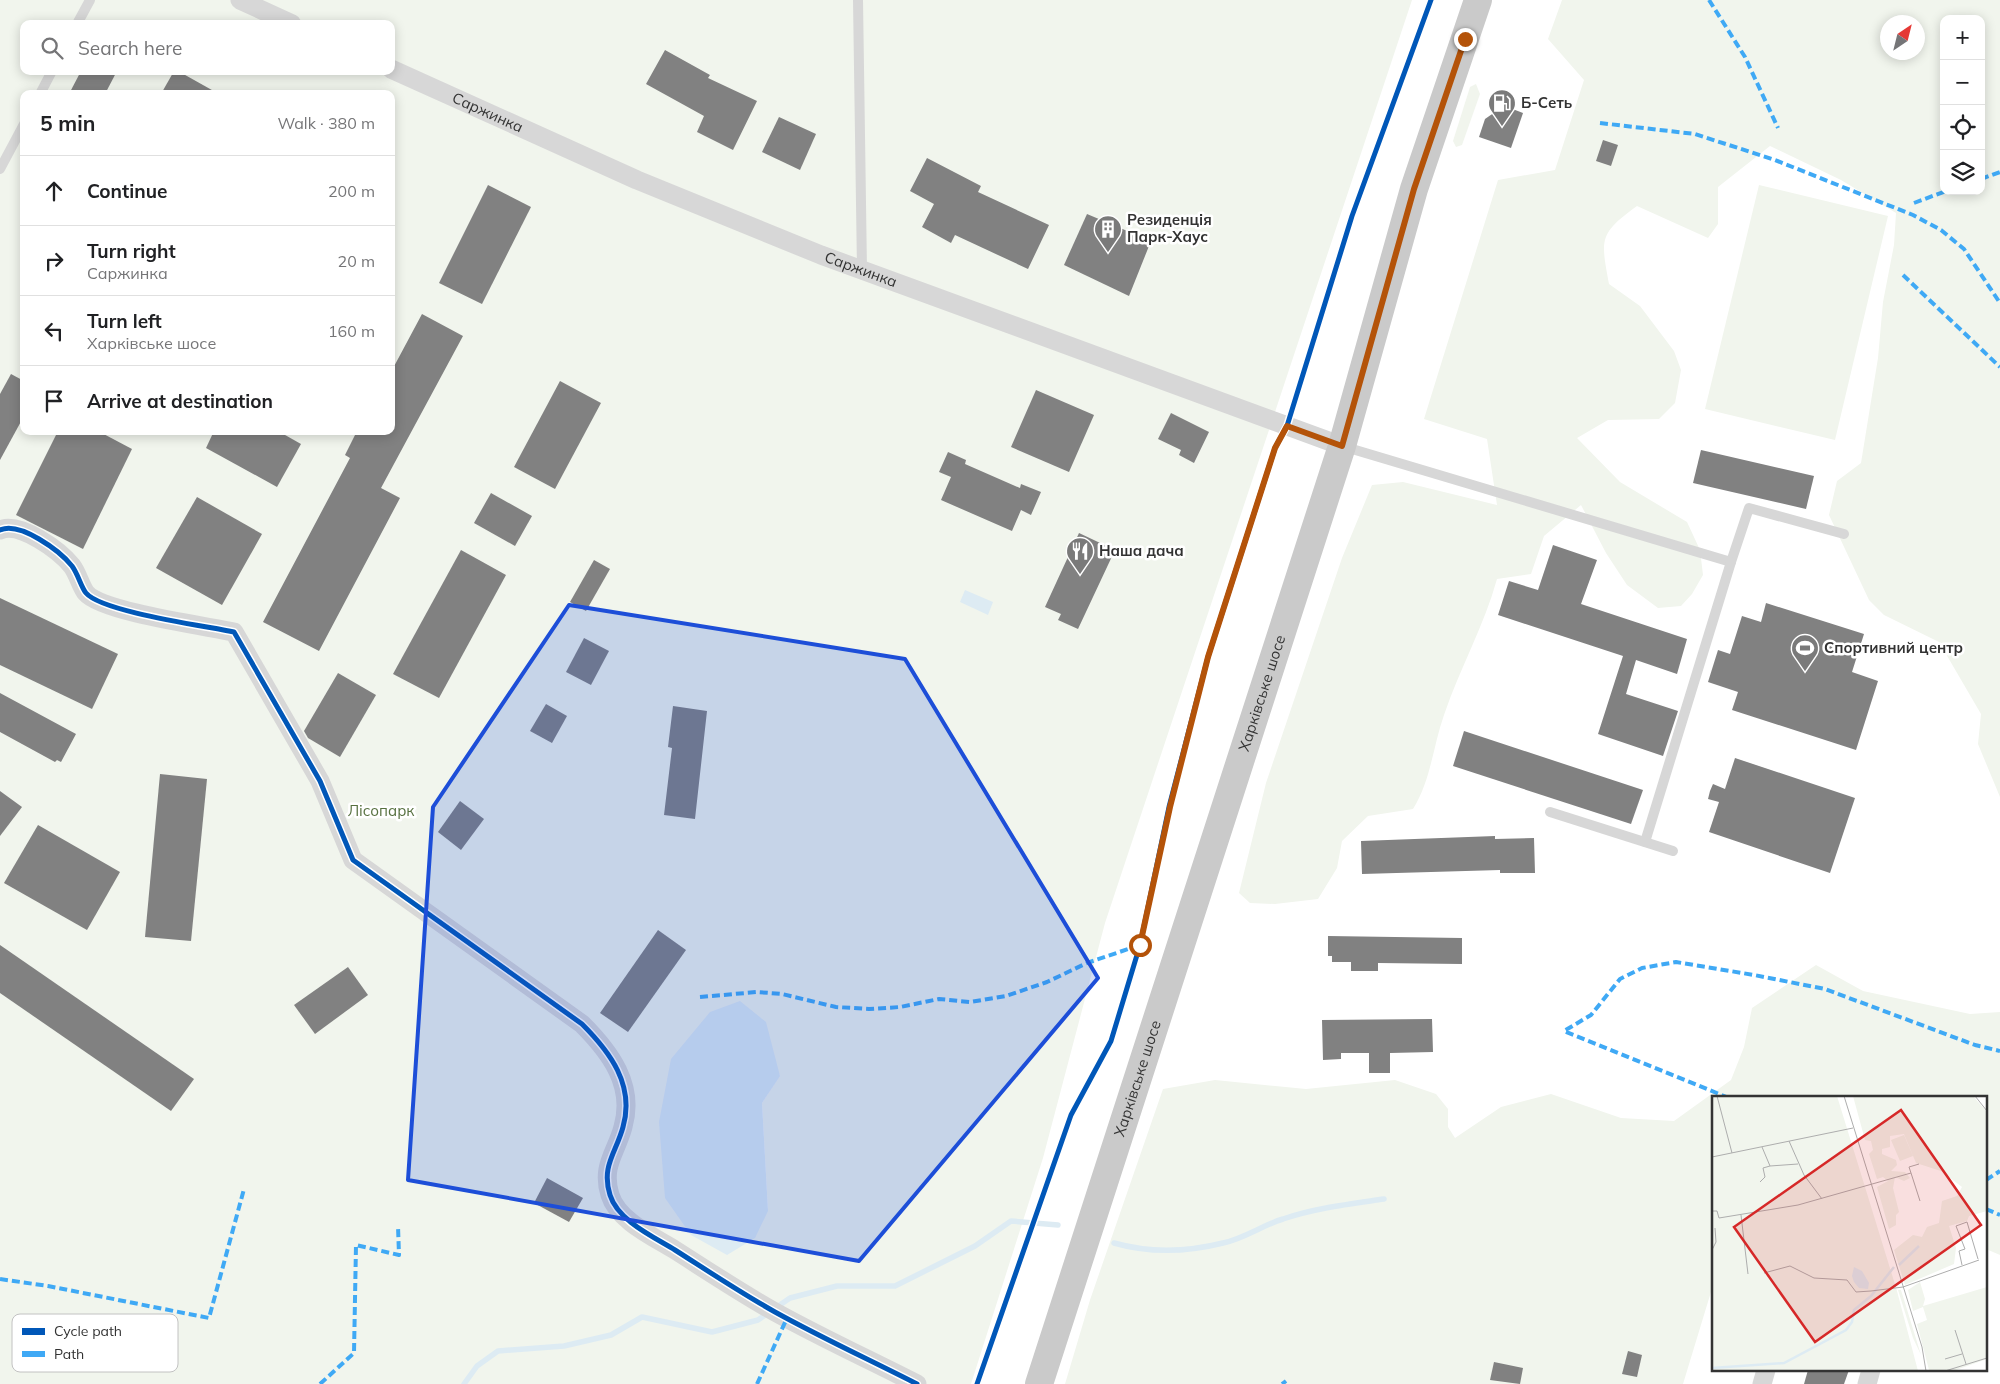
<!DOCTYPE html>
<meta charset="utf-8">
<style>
:root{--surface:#fff;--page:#f6f6f6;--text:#202124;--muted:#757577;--line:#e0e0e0}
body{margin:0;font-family:Mulish,sans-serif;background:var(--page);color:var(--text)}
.controls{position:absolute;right:15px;top:15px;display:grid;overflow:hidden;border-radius:10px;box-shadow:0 2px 12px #0003}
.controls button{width:45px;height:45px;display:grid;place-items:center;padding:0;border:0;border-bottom:1px solid var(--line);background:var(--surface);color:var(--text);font:25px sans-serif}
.compass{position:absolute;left:1880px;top:15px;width:45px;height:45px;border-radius:50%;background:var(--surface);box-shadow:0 2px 12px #0003;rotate:35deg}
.stop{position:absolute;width:15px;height:15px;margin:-11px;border:4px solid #b45309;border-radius:50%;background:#fff}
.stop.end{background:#b45309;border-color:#fff;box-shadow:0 1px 5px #0008}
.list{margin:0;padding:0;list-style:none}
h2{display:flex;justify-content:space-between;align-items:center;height:65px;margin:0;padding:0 20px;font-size:21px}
h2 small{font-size:16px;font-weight:400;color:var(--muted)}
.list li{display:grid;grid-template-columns:32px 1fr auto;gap:15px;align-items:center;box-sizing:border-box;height:70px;padding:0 20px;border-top:1px solid var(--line)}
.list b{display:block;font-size:19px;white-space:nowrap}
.list p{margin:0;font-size:16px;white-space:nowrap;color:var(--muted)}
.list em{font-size:16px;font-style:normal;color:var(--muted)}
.icon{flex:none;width:28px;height:28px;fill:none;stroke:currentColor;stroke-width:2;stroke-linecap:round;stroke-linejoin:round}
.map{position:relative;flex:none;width:2000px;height:1384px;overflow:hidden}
.search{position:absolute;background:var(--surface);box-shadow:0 2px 12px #0003;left:20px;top:20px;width:375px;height:55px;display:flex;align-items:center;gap:12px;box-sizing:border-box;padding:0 18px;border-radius:10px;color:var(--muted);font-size:19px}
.panel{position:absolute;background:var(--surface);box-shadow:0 2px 12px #0003;left:20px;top:90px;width:375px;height:345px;border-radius:10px}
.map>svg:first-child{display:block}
.green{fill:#f1f5ed;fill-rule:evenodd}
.water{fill:#ddebf3}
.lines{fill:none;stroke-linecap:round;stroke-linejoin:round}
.stream{stroke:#ddebf3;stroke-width:5.5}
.building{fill:#818181}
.lane{stroke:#d7d7d7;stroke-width:10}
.street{stroke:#d7d7d7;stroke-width:19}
.primary{stroke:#cacaca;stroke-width:28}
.quiet{stroke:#3fa9f5;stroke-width:4;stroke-dasharray:8 4;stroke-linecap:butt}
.cycleway-casing{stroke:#fff;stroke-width:8}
.cycleway{stroke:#0057b8;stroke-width:5}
.route{stroke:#b45309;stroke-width:6}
.marked{fill:#1d4ed8;fill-opacity:0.2;stroke:#1d4ed8;stroke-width:4;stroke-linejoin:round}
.labels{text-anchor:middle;stroke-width:5;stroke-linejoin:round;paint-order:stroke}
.poi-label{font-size:15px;font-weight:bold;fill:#333;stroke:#fff;text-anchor:start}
.street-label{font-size:15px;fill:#333;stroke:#fff}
.park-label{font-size:15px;fill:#56703f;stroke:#fff}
.inset-river{fill:none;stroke:#ddebf3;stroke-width:2.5}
.inset-road{fill:none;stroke:#adadad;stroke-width:1}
.view{fill:#d62828;fill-opacity:0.15;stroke:#d62828;stroke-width:2.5}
.inset-edge{fill:none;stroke:#333;stroke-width:2.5}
.key{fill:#fff;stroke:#c2c2c2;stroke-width:1}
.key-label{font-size:14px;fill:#333}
</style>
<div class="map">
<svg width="2000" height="1384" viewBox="0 0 2000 1384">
<rect width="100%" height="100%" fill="#fff"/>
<g class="green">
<path d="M0,0H1412L1105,923L1043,1158L971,1384H0ZM24,24H391V71H24ZM24,94H391V431H24ZM710,1012L780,1075L762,1103L768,1211Z"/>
<path d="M1562,0H2000V797L1978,744L1981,714L1939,642L1884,615L1869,600L1829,515L1837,481L1861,463L1878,358L1883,302L1894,245L1896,213L1841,180L1770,146L1718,187V224L1708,238L1637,206C1598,234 1601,240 1609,284L1640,306L1674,351L1681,370L1675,403L1659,419L1608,420L1577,438L1620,482L1687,522L1700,550L1703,575L1692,594L1681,606L1658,608L1627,585L1606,553L1581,505L1544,536L1531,574L1497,579C1484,626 1460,668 1444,715C1433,746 1431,780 1413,809L1368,816L1342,841L1337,868L1318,899L1275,904L1250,903L1239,893L1266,783L1342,558L1372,485L1403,482L1497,505L1487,439L1424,419L1498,180L1555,170L1584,80L1548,39ZM1944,19H1981V191H1944ZM1888,22H1918V52H1888Z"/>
<polygon points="1476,84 1480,94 1462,145 1456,147 1453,141 1470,87"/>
<polygon points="1759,185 1888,216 1835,440 1705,409"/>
<polygon points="1816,965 1863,991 1970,1014 2000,1012 2000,1255 1986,1249 1986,1098 1714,1098 1714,1282 1683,1384 1065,1384 1090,1300 1163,1089 1215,1080 1306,1089 1395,1080 1436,1094 1448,1109 1448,1127 1455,1138 1501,1107 1551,1094 1621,1118 1674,1121 1731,1080 1744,1047 1752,1008"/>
</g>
<g class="water">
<polygon points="965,590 993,602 988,615 960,602"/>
<polygon points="740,1001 766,1022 780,1076 762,1103 768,1211 755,1238 727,1255 691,1235 665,1198 659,1122 671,1059 710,1012"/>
</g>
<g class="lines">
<g class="stream">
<path d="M1114,1243C1149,1253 1187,1252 1223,1243C1243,1239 1263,1225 1283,1219C1315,1208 1350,1204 1384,1199"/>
<polyline points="464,1384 477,1366 498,1351 564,1346 611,1335 642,1317 712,1332 758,1320 790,1298 837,1286 895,1286 975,1246 1011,1221 1058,1225"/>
</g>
</g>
<g class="building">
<polygon points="665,50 710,75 708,78 757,101 733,150 697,132 704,116 646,84"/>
<polygon points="81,71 117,71 105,94 69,94"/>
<polygon points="174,71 178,71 219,94 161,94"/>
<polygon points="1510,108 1523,113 1511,148 1479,137 1485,119 1498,110"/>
<polygon points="779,117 816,134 800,170 762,152"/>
<polygon points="1603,140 1618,145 1611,166 1596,161"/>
<polygon points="927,158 981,186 978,192 1049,225 1028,269 955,235 951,243 922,227 934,204 910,191"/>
<polygon points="488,185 531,207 482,304 439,283"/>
<polygon points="1087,214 1151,241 1129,296 1064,265"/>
<polygon points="422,314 463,336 381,488 400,498 319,651 263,622 350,458 345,455 357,431 391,431 391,372"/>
<polygon points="11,374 24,381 24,416 0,460 0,394"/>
<polygon points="560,381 601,403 555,489 514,467"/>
<polygon points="1036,390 1094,415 1069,472 1011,447"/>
<polygon points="1171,413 1209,432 1194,463 1179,455 1181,450 1158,439"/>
<polygon points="58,431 98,431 132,449 83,549 16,515"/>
<polygon points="214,431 278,431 301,444 277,487 206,448"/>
<polygon points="1701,450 1814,476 1806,509 1693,483"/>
<polygon points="948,452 966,460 965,464 1020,488 1021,484 1041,492 1031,515 1021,510 1012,531 941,500 951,477 939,472"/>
<polygon points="491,493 532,516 515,546 474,523"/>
<polygon points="197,497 262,534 222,605 156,568"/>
<polygon points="1079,533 1115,550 1078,629 1058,620 1061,614 1045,607"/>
<polygon points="1553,545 1597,560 1581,604 1687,639 1677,674 1636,660 1626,694 1678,711 1663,756 1598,734 1623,656 1498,615 1509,581 1538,590"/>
<polygon points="461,550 506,575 439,698 393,674"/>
<polygon points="594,560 610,569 586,611 570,602"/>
<polygon points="0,598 118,654 92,709 0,665"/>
<polygon points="1766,603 1864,634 1852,672 1878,681 1856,750 1732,710 1738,692 1708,682 1718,650 1730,654 1742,616 1761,622"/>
<polygon points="584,638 609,651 591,685 566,672"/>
<polygon points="338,673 376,695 340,757 308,738 304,731"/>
<polygon points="0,693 76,734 61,762 57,760 55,762 0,732"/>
<polygon points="546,704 567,716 552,743 530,731"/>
<polygon points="673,706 707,711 695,819 664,815 672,748 668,747"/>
<polygon points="1464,731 1643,790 1631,824 1453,766"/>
<polygon points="1735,758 1855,798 1830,873 1709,832 1719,802 1708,799 1710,791 1713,784 1725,789"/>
<polygon points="160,774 207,779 191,941 145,937"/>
<polygon points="0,791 22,807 0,836"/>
<polygon points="460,801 484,819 461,850 438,832"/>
<polygon points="38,825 120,872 87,930 4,883"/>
<polygon points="1495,836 1495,839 1534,838 1535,873 1500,873 1500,870 1362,874 1361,841"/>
<polygon points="658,930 686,950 628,1032 600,1013"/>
<polygon points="1328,936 1462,938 1462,964 1378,963 1378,971 1351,971 1351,962 1332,962 1332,956 1328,956"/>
<polygon points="0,945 194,1079 171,1111 0,993"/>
<polygon points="348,967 368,995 315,1034 294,1005"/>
<polygon points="1432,1019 1433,1052 1390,1053 1390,1073 1369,1073 1369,1053 1341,1053 1341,1059 1323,1060 1322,1020"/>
<polygon points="547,1178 583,1198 569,1222 534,1203"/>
<polygon points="1628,1351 1642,1355 1637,1377 1622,1374"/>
<polygon points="1494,1362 1523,1368 1520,1384 1490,1380"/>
<polygon points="1808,1370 1849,1370 1844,1384 1804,1384"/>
</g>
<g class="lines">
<g class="lane">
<polyline points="858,0 862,270"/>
<polyline points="77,24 90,0"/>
<polyline points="40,94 52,71"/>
<polyline points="0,169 24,124"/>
<polyline points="1342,446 1731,562 1749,508 1844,534"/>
<polyline points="1550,812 1673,851"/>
<polyline points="1645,842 1731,562"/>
</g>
<g class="street">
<polyline points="240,0 292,24"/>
<path id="s1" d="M391,69L637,180L821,255L1342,446"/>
<path d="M0,530C20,521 60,551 72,566C78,574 81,587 86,593C102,612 206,626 234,632L320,781L353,860L582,1024C610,1052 635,1085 623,1127C616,1153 601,1166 610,1195C618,1221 654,1237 675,1250C708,1271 741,1293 775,1312C822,1338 870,1360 917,1384"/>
<polyline points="1762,1384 1766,1370"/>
<polyline points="1867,1384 1871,1370"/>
</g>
<path class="primary" id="s2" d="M1039,1384L1342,446L1414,189L1478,0"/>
<g class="quiet">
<polyline points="1709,0 1745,57 1778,128"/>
<polyline points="1600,123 1695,134 1775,160 1913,215 1941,230 1964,249 2000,303"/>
<polyline points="1981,179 2000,172"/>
<polyline points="1914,203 1946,191"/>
<polyline points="1903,275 2000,367"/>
<polyline points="700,997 757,992 782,994 836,1007 869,1009 900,1007 939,999 970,1002 1006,996 1047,982 1087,963 1140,945"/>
<polyline points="1729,1098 1564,1031 1591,1015 1620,979 1642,968 1676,962 1754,975 1825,989 1975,1045 2000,1051"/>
<polyline points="1986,1180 2000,1171"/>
<polyline points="1986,1209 2000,1215"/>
<polyline points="0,1279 48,1286 209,1318 244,1189"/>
<polyline points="320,1384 354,1353 356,1245 399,1255 398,1226"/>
<polyline points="757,1384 787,1318"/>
<polyline points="1282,1384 1286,1381"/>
</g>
<g class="cycleway-casing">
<g id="cycleway">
<path d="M0,530C20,521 60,551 72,566C78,574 81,587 86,593C102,612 206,626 234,632L320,781L353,860L582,1024C610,1052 635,1085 623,1127C616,1153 601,1166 610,1195C618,1221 654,1237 675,1250C708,1271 741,1293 775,1312C822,1338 870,1360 917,1384"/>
<polyline points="977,1384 1071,1115 1111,1041 1140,945 1169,807 1208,657 1275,448 1287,426 1352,216 1431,0"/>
</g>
</g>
<use href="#cycleway" class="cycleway"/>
</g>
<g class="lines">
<polyline class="route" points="1140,945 1170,807 1208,657 1275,448 1287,426 1342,446 1414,189 1465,39"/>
</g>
<path class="marked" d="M569,605L905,659L1098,978L859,1261L408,1180L433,807Z"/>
<defs>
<g id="fuel-pin" transform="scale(1.4375)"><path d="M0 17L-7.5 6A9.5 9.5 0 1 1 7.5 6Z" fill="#7a7a7a" stroke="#fff"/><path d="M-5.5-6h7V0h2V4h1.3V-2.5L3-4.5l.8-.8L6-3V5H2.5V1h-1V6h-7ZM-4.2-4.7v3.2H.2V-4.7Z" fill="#fff"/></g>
<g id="building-pin" transform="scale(1.4375)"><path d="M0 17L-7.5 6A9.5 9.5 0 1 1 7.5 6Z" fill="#7a7a7a" stroke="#fff"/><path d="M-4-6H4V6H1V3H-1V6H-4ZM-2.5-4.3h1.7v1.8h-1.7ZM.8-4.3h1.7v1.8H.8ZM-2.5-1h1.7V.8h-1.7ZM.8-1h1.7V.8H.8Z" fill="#fff"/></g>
<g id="restaurant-pin" transform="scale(1.4375)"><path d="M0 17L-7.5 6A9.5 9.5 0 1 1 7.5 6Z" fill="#7a7a7a" stroke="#fff"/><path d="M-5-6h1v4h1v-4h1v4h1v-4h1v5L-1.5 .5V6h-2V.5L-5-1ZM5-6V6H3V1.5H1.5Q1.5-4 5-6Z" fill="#fff"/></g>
<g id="stadium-pin" transform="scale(1.4375)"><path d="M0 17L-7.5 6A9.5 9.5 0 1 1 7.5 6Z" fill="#7a7a7a" stroke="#fff"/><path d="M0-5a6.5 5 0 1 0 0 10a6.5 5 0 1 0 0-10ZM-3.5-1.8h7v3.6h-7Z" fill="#fff"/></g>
</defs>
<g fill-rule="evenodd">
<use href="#fuel-pin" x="1502" y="103"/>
<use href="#building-pin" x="1108" y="229"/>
<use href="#restaurant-pin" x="1080" y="551"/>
<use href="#stadium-pin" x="1805" y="648"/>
</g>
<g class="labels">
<g class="poi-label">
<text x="1521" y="108">Б-Сеть</text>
<text x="1127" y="225">Резиденція<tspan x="1127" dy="17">Парк-Хаус</tspan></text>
<text x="1099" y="556">Наша дача</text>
<text x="1824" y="653">Спортивний центр</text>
</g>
<g class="street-label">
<text dy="5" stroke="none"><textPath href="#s1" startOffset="106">Саржинка</textPath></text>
<text dy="5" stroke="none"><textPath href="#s1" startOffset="511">Саржинка</textPath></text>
<text dy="5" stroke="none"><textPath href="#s2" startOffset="726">Харківське шосе</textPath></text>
<text dy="5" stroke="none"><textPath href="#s2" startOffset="321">Харківське шосе</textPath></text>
</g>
<g class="park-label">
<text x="381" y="816">Лісопарк</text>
</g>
</g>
<g transform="translate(1712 1096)">
<rect width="275" height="275" fill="#fff"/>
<path d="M0,0H125L185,195L206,275H0ZM141,0H261L275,16V115L257,120L255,125L237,130L244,152L242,168L193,189L182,154L201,139L210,141L215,131L227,127L230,105L245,100L250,91L229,75L204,67L192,38L178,40V51L170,53V58L184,64L185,69L179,75L193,76L198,82L192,85L183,81L181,92L187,116L184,119V129L177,133L165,91L176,85L171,81L165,83L157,58L161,54L159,45L153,44ZM192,39L201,60L188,65L179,44ZM208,186L213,203L211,210L275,191V263L241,275L217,274L205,228L215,224L211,211L201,215L196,194ZM186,194H189L209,259L201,242Z" fill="#f1f5ed"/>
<path d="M142,171L150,175L157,187L156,193L147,192L142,186L140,180Z" fill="#ddebf3"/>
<path class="inset-river" d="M187,169L207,150M0,272L72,267L134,234L140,226L142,214L159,200L182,171"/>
<path class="inset-road" d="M5,0L20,57M132,0L210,251L214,275M263,0L275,15M77,45L92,79L110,103M0,61L141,32M58,70L86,68M199,77L208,105M48,86L53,81L51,72L58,70L50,51M0,115H5L7,122L86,109L199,77L197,71L207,68M29,119L36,178M0,154L4,146L3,132M250,169L247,155L253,153L244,130L255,126L266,163M52,177L78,170L102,182L135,184L144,196L159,195L191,191L267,164M243,234L254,268M233,263L250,258M233,275L275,262"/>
<path class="view" d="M189,14L269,129L103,246L22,131Z"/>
<rect width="275" height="275" class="inset-edge"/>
</g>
<rect x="12" y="1314" width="166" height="58" rx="8" class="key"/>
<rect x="22" y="1328" width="23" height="7" fill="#0057b8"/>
<rect x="22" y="1351" width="23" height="6" fill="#3fa9f5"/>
<g class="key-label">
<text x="54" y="1336">Cycle path</text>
<text x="54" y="1359">Path</text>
</g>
</svg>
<div class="controls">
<button>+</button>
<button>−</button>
<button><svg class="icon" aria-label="locate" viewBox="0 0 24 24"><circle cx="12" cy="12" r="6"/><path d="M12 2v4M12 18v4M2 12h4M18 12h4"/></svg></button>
<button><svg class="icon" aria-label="layers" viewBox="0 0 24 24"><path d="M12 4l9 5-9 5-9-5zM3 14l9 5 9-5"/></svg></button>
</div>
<svg class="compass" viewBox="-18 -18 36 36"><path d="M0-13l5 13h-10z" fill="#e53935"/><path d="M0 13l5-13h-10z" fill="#757577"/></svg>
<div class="stop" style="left:1140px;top:945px"></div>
<div class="stop end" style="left:1465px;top:39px"></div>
<div class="search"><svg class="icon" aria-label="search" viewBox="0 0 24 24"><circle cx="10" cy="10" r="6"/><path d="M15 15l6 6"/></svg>Search here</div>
<section class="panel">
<h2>5 min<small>Walk · 380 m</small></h2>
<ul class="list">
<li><svg class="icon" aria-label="ahead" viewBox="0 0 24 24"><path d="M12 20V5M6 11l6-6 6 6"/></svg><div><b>Continue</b></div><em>200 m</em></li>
<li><svg class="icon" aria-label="right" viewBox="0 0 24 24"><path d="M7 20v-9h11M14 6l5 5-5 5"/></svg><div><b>Turn right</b><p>Саржинка</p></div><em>20 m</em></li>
<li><svg class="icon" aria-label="left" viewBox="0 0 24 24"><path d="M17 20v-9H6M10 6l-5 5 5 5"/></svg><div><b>Turn left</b><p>Харківське шосе</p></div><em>160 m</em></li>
<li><svg class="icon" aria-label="arrive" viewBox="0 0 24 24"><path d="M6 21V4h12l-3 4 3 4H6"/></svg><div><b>Arrive at destination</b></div></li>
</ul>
</section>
</div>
